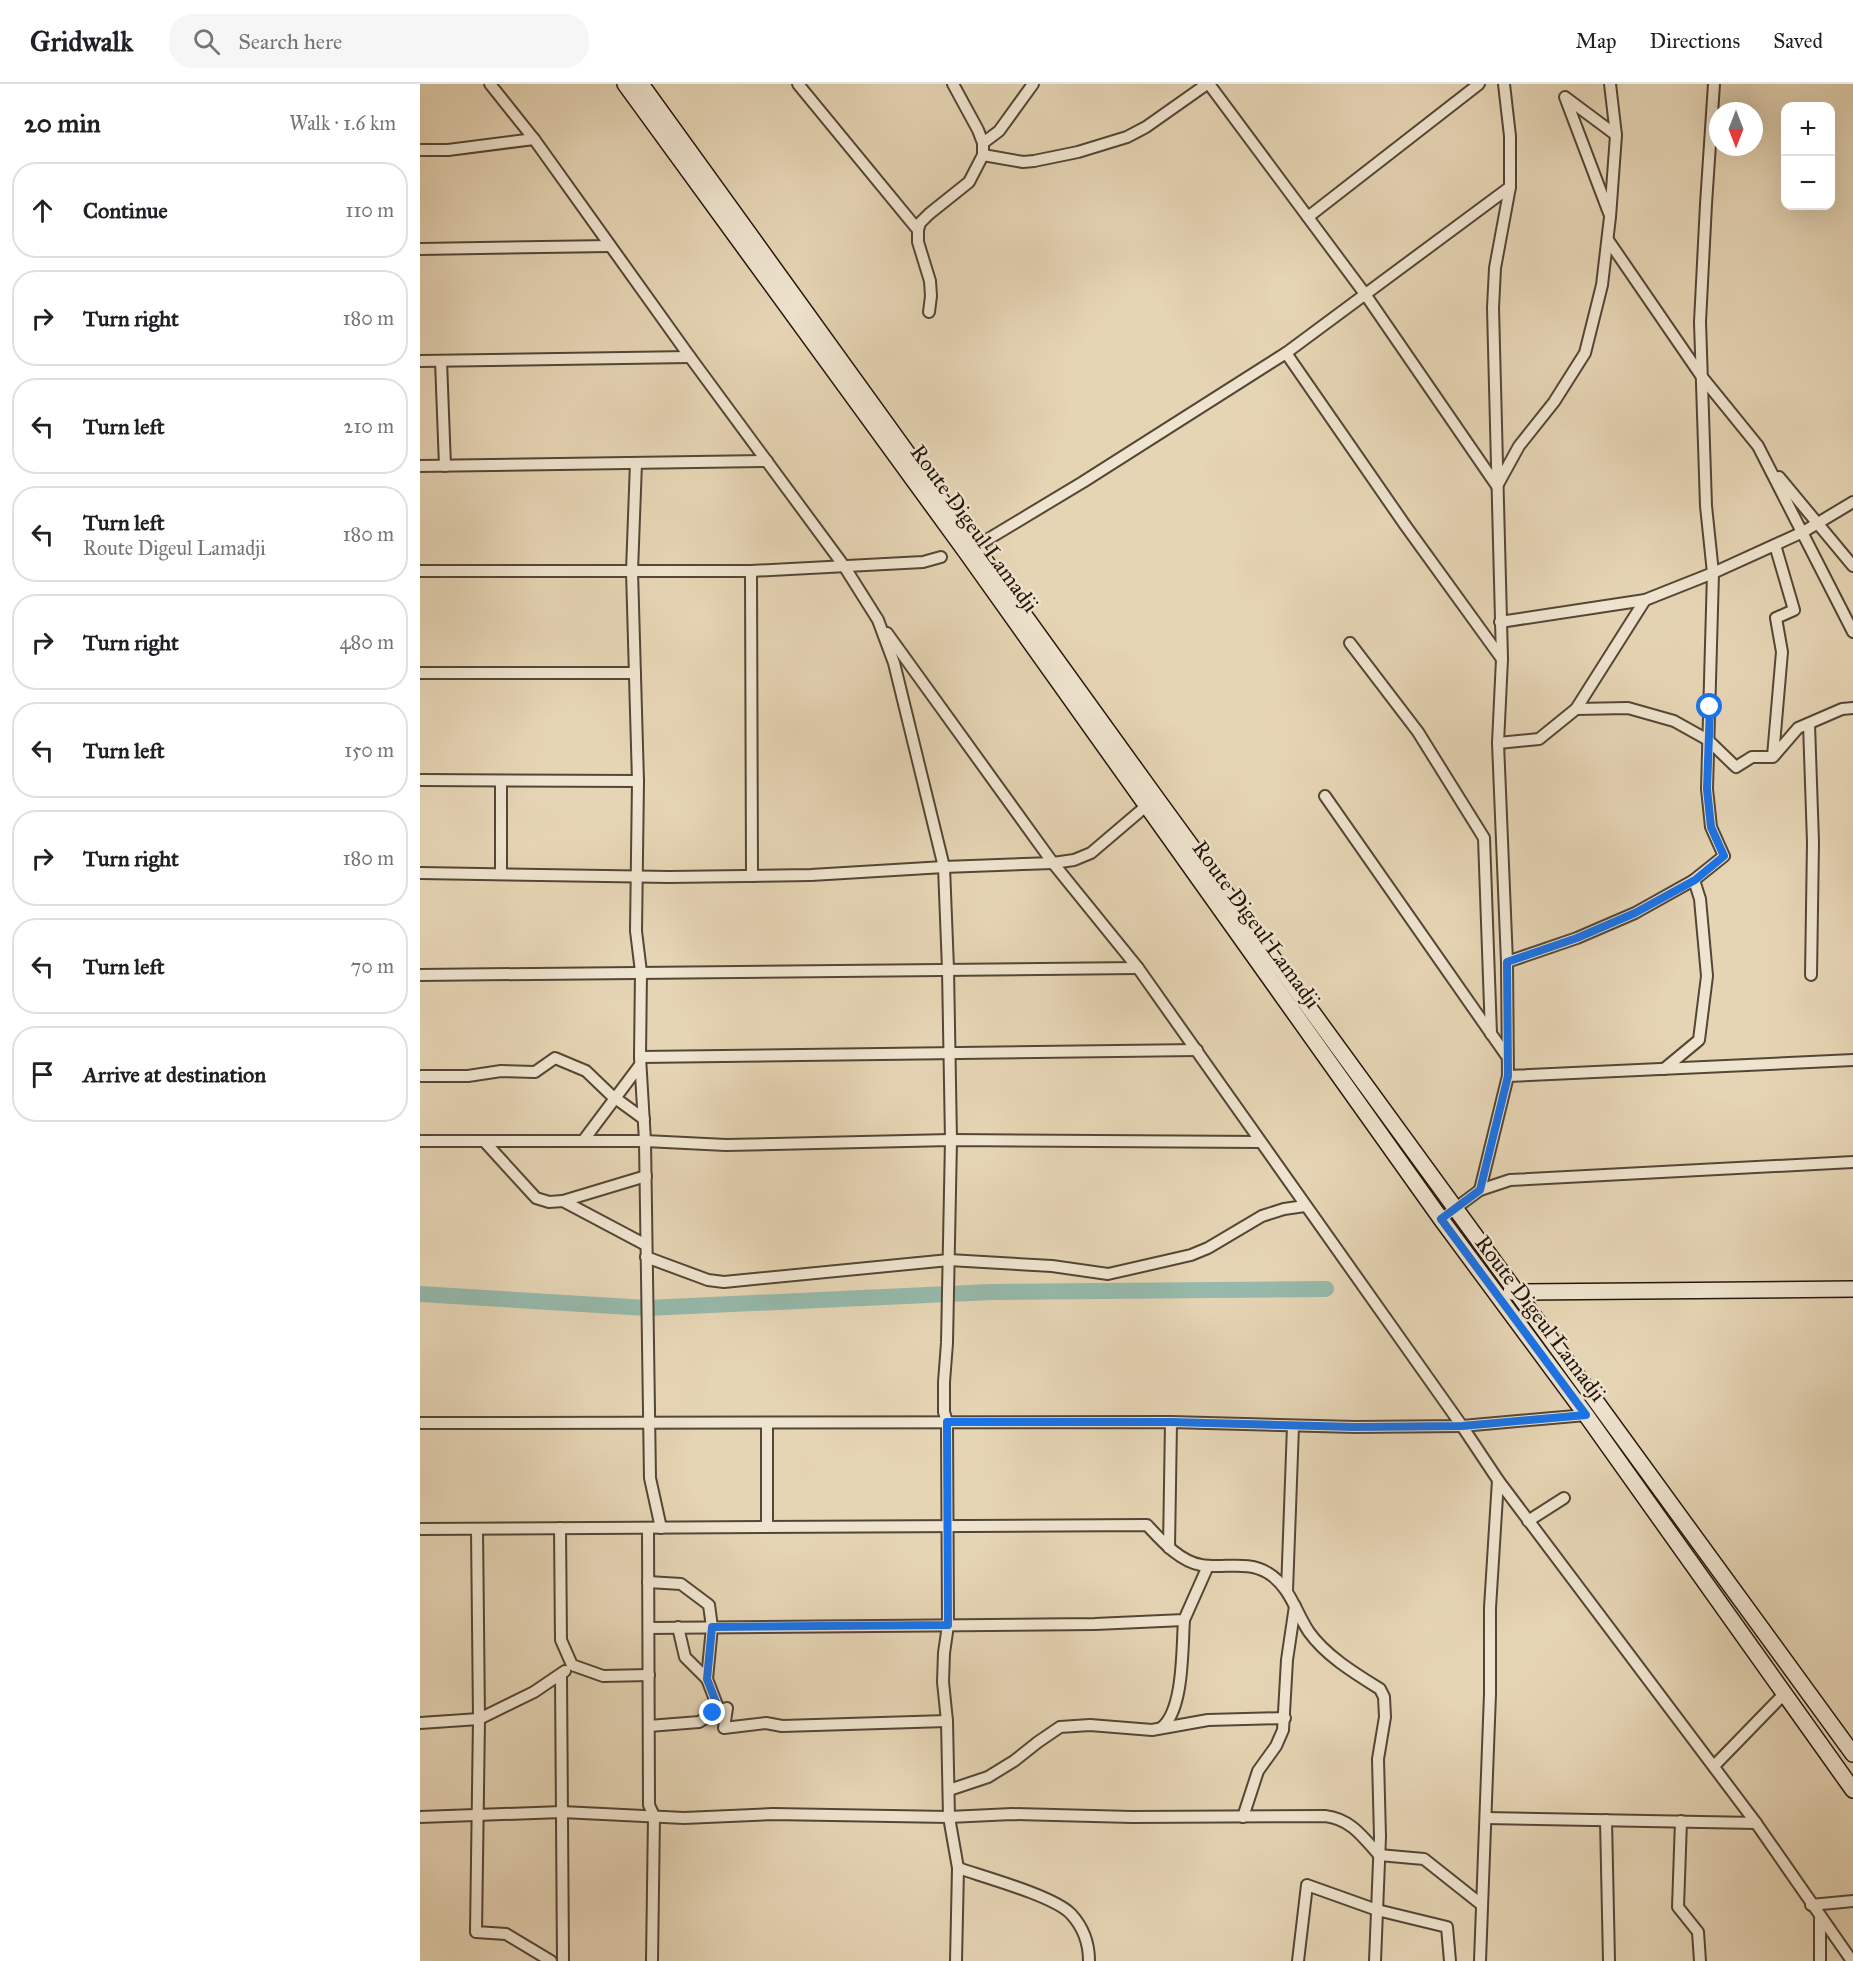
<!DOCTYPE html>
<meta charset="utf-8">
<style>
:root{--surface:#fff;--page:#f6f6f6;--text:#202124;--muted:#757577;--line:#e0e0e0}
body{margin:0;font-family:"IM FELL Great Primer",serif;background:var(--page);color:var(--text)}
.controls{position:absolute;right:18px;top:18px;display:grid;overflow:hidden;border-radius:12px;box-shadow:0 6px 24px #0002}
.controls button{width:54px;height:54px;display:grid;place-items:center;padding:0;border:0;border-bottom:2px solid var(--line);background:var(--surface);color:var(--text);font:30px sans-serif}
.compass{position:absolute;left:1289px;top:18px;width:54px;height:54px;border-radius:50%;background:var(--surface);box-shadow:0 6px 24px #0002;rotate:180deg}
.stop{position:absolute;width:18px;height:18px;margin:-14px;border:4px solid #1a73e8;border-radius:50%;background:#fff}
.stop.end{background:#1a73e8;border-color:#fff;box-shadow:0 2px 6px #0008}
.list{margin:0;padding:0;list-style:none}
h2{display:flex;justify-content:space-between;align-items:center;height:78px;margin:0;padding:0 24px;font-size:26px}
h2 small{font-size:20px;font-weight:400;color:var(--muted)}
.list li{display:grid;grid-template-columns:39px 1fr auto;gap:18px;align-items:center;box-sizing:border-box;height:96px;margin:0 12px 12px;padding:0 12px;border:2px solid var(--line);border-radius:24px}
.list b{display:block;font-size:22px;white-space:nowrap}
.list p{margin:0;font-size:20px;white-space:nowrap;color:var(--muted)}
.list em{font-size:20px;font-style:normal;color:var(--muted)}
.icon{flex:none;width:33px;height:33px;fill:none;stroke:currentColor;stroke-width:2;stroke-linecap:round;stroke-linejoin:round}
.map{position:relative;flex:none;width:1433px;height:1877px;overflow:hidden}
header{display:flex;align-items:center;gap:36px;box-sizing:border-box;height:84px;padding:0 30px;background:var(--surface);border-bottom:2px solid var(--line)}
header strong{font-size:28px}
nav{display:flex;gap:33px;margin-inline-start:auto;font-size:21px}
.search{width:420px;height:54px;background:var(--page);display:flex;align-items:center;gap:15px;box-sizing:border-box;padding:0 21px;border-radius:24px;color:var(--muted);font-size:22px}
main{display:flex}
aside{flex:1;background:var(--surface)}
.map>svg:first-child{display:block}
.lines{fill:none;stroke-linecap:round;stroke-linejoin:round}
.river{stroke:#96b9ab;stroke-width:16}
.street-casing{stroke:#544635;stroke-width:14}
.secondary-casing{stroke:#24160a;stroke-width:18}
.street{stroke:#efe4cf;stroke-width:10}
.secondary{stroke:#efe4cf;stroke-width:15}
.route{stroke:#1a73e8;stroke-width:8}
.labels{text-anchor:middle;stroke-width:5;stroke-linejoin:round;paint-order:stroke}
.street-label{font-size:22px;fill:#24160a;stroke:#efe4cf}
</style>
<header>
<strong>Gridwalk</strong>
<div class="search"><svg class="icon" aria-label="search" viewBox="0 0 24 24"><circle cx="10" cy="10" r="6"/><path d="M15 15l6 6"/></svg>Search here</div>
<nav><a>Map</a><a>Directions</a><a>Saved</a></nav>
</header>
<main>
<aside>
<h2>20 min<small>Walk · 1.6 km</small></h2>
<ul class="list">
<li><svg class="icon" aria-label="ahead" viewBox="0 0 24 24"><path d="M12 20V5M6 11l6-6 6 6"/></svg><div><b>Continue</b></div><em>110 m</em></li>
<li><svg class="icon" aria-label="right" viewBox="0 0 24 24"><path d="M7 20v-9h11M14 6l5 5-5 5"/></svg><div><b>Turn right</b></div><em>180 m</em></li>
<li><svg class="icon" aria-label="left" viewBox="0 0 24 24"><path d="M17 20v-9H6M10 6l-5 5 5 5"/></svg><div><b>Turn left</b></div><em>210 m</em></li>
<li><svg class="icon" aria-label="left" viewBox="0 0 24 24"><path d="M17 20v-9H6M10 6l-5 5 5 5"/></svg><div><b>Turn left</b><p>Route Digeul Lamadji</p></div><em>180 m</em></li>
<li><svg class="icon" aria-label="right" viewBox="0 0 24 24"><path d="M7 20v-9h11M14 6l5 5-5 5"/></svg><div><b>Turn right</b></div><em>480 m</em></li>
<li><svg class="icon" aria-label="left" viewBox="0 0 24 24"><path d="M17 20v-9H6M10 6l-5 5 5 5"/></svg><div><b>Turn left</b></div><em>150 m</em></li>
<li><svg class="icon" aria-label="right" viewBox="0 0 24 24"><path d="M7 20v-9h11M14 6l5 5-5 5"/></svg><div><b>Turn right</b></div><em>180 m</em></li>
<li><svg class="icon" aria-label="left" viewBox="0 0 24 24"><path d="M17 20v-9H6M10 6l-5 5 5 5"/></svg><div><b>Turn left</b></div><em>70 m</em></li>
<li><svg class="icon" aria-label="arrive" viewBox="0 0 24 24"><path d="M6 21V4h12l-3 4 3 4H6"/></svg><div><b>Arrive at destination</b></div></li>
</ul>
</aside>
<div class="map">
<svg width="1433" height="1877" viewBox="0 0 1433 1877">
<rect width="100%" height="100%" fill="#e6d5b5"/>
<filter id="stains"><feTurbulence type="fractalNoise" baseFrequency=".00333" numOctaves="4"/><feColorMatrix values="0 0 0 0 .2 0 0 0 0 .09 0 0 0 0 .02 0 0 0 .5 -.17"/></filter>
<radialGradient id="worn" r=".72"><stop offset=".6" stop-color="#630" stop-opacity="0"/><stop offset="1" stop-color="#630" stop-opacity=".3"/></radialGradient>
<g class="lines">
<polyline class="river" points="0,1210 227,1224 571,1208 906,1205"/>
<g class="street-casing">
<g id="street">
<polyline points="70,0 114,55 270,273 424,482 458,536 474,579 524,783 528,885 531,1056 527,1259 524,1298 524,1328 527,1338 528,1541 524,1569 523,1598 527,1637 529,1733 538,1784 536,1877"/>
<polyline points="378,0 498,146"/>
<polyline points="789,0 945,210 1077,402 1099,362 1134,318 1165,269 1182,201 1190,133 1196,51 1190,0"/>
<polyline points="563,59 579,47 613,0"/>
<polyline points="0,66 28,66 114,55"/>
<polyline points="563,71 603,78 614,77 658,68 707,53 726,43 787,0"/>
<polyline points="1189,129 1145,13 1196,51"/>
<polyline points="888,133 1059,0"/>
<polyline points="1188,156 1282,293 1338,362 1433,548"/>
<polyline points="0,165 190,162"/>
<polyline points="509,228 511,212 510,197 498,158 498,146 500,139 509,130 549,98 563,71 563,59 558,46 533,0"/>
<polyline points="866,269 985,441 1082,575"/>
<polyline points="0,277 270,273"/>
<polyline points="21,277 25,382"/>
<polyline points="216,379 212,487 218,697 216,847 221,888 220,973 225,1057 230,1394 241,1444"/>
<polyline points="0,382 347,377"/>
<polyline points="1359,393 1433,482"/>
<polyline points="550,466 663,398 866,269 1090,103"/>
<polyline points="0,487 331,487 503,478 521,473"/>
<polyline points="331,487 332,792"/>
<polyline points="1080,538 1225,516 1293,489 1383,448 1433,418"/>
<polyline points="467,549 633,779 718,884 1042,1342 1078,1396 1336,1739 1432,1877"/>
<polyline points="930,559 998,648 1064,754 1071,950"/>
<polyline points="0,589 215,589"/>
<polyline points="1156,625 1208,624 1254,637 1288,656 1316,683 1332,673 1353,673 1378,644 1422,625 1433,624"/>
<polyline points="1389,640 1393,758 1391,891"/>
<polyline points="1078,659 1119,655 1156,625 1225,516"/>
<polyline points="1353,672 1362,568 1356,534 1374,526 1355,461"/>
<polyline points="0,696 218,697"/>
<polyline points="81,697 81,790"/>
<polyline points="905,712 1086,971"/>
<polyline points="0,789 249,793 391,791 524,783 633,779 654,776 671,769 725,723"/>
<polyline points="1087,878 1157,854 1215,829 1274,796"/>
<polyline points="0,891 718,884"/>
<polyline points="220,973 777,966"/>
<polyline points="1244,985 1279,956 1287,892 1280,815 1274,796 1304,772 1291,743 1287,705 1293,489 1286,422 1280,238 1286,120 1294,0"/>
<polyline points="0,992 48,992 81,987 115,988 135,974 166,987 191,1011 224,1035"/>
<polyline points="1088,992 1433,976"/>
<polyline points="0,1057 225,1057 306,1061 531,1056 840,1058"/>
<polyline points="64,1057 116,1114 129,1118 143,1117 226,1161"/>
<polyline points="163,1057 220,981"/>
<polyline points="1060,1106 1088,992 1087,878 1078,659 1082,575 1073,224 1075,184 1090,103 1090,52 1084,0"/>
<polyline points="143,1117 226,1092"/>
<polyline points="1021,1135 1060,1106 1090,1096 1433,1078"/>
<polyline points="226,1173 288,1196 304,1198 529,1176 632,1182 688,1190 771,1171 788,1164 842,1132 864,1125 885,1122"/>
<polyline points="0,1339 751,1338 935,1343 1042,1342 1166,1331"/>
<polyline points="347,1339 347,1443"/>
<polyline points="1108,1437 1144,1414"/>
<polyline points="140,1444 141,1556 152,1581 183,1592 229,1591"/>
<polyline points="228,1444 229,1721 234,1732 232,1877"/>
<path d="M0,1445L727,1441C741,1456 759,1477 781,1481C803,1485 828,1476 848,1489C870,1502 876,1529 889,1548C906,1572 936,1590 960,1605L964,1613L965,1633L958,1675L960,1753L955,1877"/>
<polyline points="57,1445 59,1635 56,1848 86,1850 131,1877"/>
<polyline points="749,1464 751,1338"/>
<polyline points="228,1498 261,1500 289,1521 292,1543 287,1595"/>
<polyline points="867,1507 873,1342"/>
<polyline points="258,1543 265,1573 287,1595 299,1626"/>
<polyline points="229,1544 675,1540 764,1536 788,1482"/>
<polyline points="141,1591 143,1877"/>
<polyline points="0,1639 59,1635 114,1608 145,1587"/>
<polyline points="229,1642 279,1638 299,1626 307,1624 304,1644 346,1639 362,1642 527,1637"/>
<path d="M741,1644C764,1627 762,1564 764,1536"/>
<polyline points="1294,1682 1363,1611"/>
<polyline points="529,1706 568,1693 594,1677 618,1658 640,1643 670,1641 732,1646 788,1636 865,1634"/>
<path d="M0,1733L142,1728L264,1734L353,1730L529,1733L592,1730L712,1733L905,1732C931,1735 943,1753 959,1771L1004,1775L1062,1821"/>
<polyline points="823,1733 838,1687 856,1662 863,1646 867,1576 875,1522"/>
<polyline points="1066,1734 1336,1739"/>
<polyline points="1186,1736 1189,1877"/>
<polyline points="1261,1737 1258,1823 1278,1848 1280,1877"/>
<path d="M538,1784C564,1793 634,1812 651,1830C663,1843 669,1860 669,1877"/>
<polyline points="1391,1821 1433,1817"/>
<polyline points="1400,1834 1400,1877"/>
<polyline points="878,1877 887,1801 957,1826 1027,1843 1030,1877"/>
<polyline points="1060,1877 1070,1610 1070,1524 1078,1396"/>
</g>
</g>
<g class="secondary-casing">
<g id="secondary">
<polyline points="205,0 546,468 1021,1135 1166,1331 1433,1706"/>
<polyline points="221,0 737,715 1433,1670"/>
<polyline points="1091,1208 1433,1205"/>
</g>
</g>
<use href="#street" class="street"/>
<use href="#secondary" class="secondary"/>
</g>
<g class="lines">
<polyline class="route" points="293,1629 299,1626 287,1595 292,1543 528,1541 527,1338 751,1338 935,1343 1042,1342 1166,1331 1021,1135 1060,1106 1088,992 1087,878 1157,854 1215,829 1275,796 1304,772 1291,743 1287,705 1290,623"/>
</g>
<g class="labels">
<g class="street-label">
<text transform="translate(555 444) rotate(54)" y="8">Route Digeul Lamadji</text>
<text transform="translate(837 840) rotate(54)" y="8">Route Digeul Lamadji</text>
<text transform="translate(1121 1234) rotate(53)" y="8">Route Digeul Lamadji</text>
</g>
</g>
<rect width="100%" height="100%" filter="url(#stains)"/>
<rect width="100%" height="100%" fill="url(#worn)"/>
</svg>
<div class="controls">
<button>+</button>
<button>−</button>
</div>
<svg class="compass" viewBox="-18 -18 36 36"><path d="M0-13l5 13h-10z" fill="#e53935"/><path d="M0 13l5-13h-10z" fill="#757577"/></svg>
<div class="stop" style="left:1290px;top:623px"></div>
<div class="stop end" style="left:293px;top:1629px"></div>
</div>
</main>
